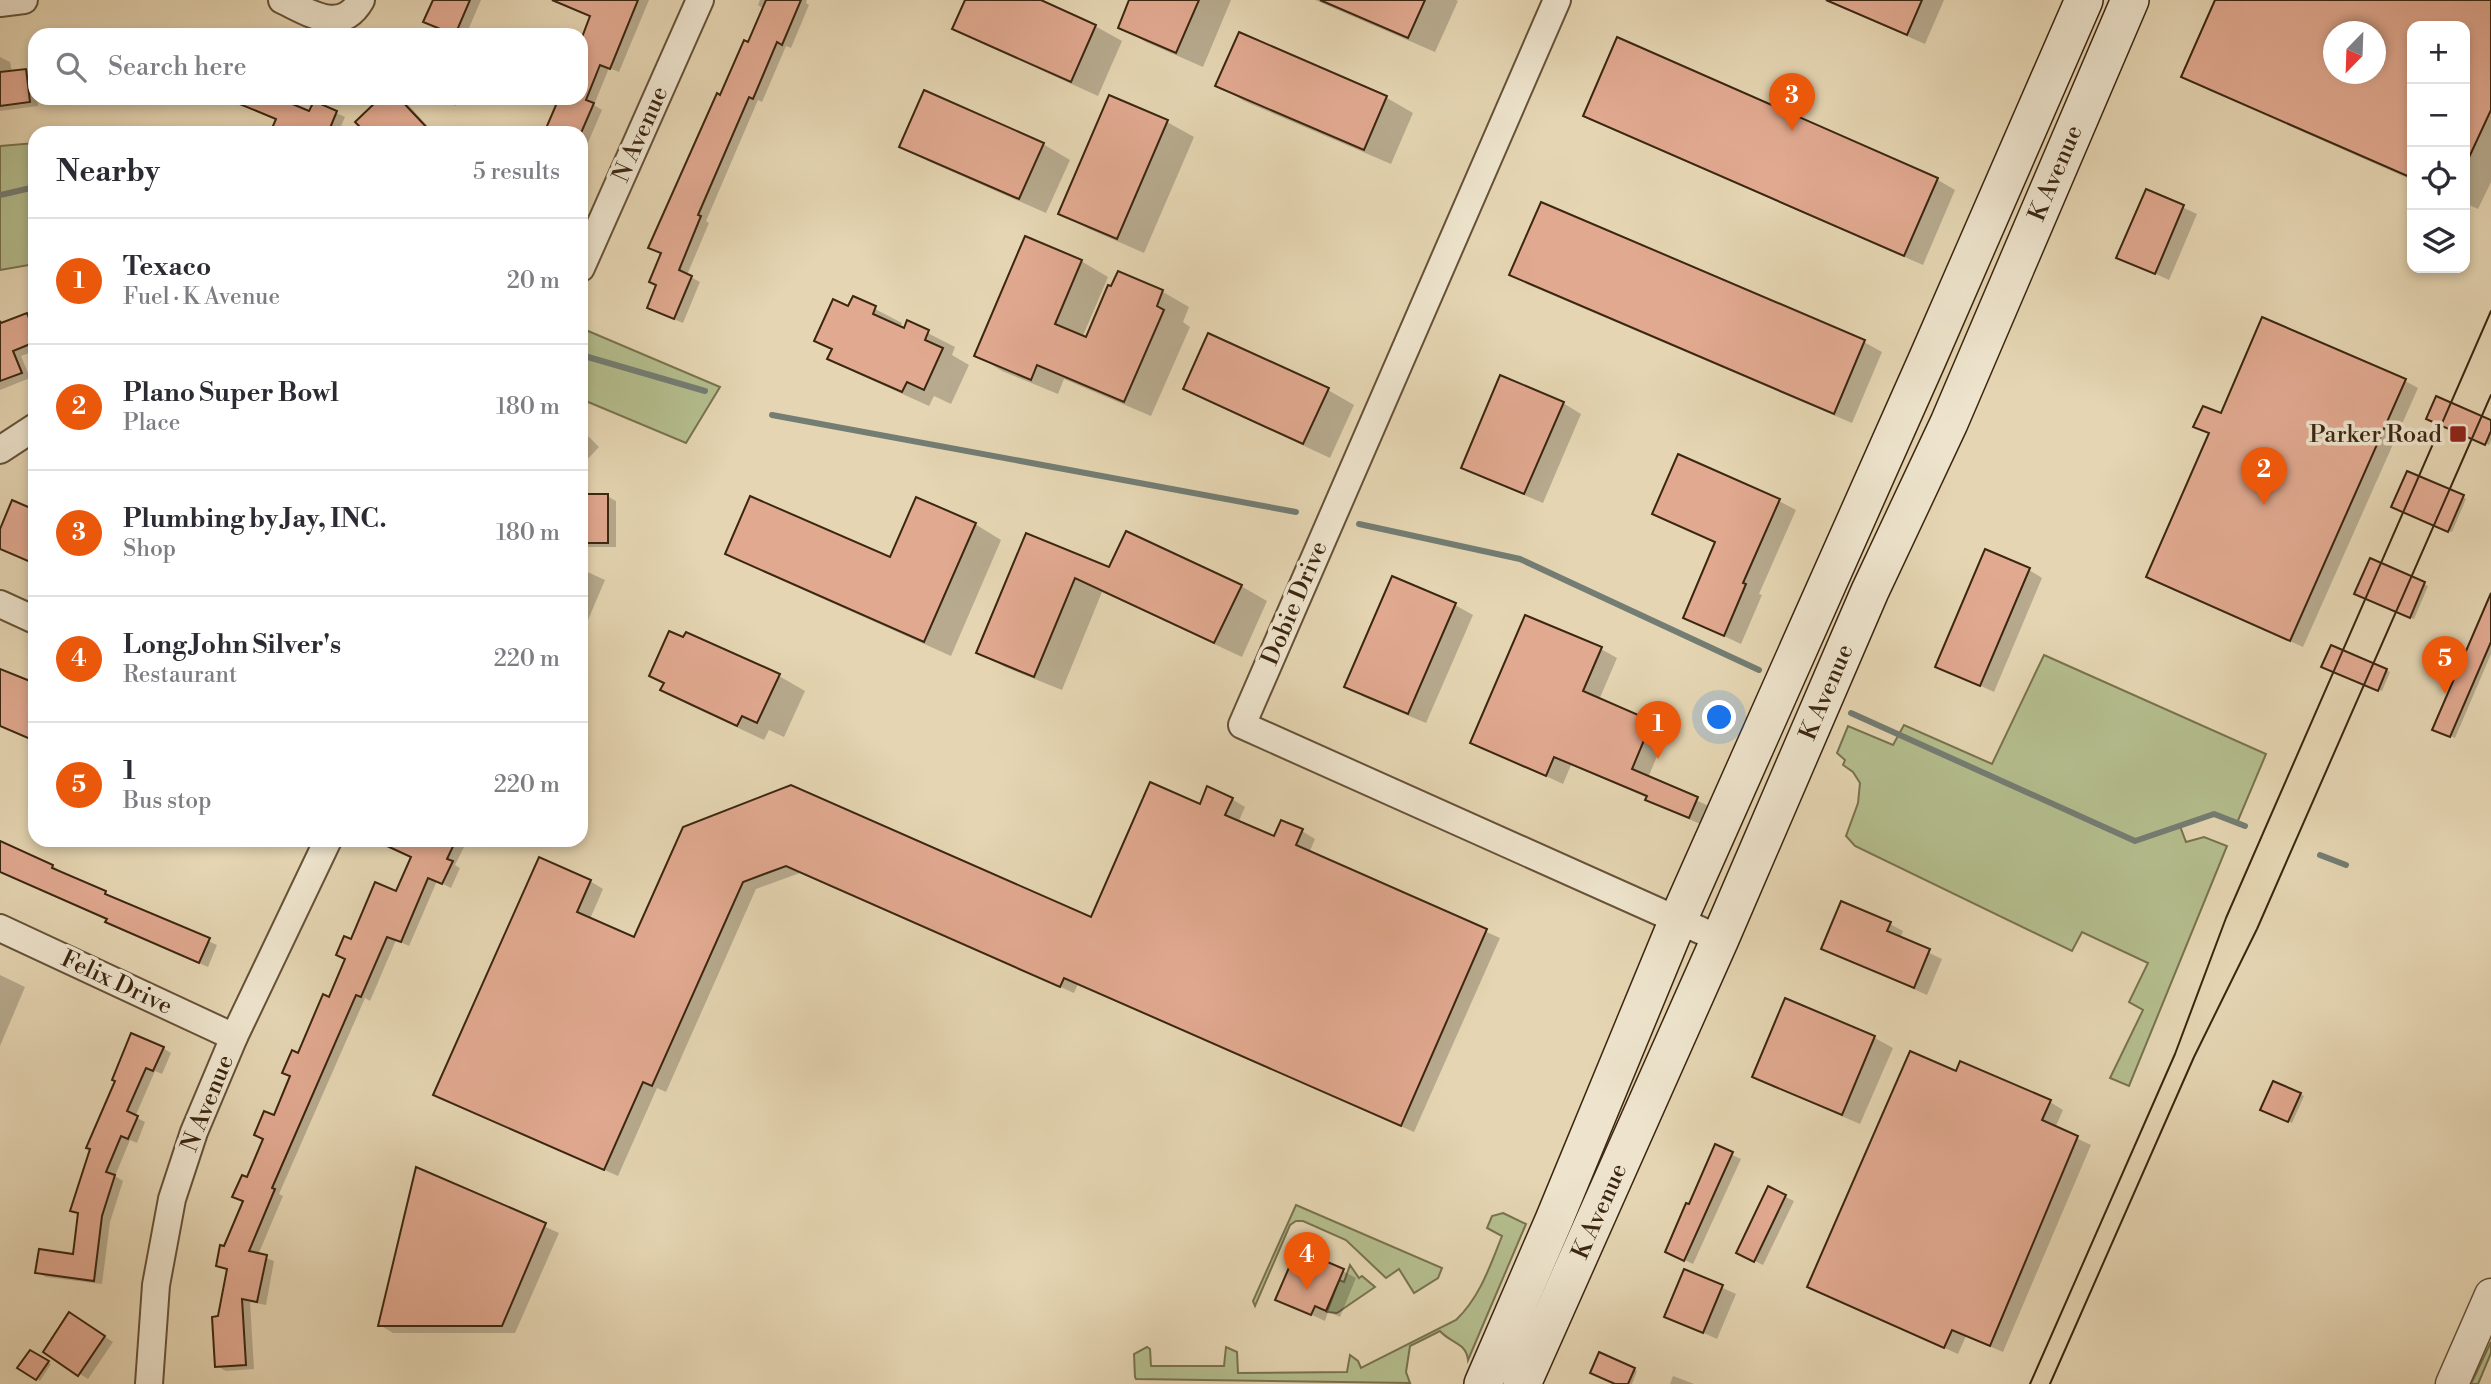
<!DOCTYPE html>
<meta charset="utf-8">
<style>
:root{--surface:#fff;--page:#f7f7f7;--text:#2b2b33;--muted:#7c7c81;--line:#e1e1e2;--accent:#ea580c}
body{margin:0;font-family:"Libre Bodoni",serif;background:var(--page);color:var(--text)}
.controls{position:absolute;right:21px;top:21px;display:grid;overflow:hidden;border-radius:14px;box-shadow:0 4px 10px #0003}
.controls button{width:63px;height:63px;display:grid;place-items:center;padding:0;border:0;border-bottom:2px solid var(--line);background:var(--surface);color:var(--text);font:35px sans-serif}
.compass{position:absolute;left:2323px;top:21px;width:63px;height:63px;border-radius:50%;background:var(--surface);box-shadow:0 4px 10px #0003;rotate:203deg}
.you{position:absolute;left:1720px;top:718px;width:24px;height:24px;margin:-18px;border:5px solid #fff;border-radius:50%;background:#1a73e8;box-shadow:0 0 0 10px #1a73e833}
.badge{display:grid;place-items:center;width:46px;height:46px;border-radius:50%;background:var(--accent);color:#fff;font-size:23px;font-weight:700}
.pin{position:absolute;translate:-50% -58px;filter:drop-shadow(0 2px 4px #0008)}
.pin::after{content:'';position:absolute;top:37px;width:24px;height:21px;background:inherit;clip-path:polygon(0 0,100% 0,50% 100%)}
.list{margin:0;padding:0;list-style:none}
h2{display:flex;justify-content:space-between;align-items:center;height:91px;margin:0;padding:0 28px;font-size:30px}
h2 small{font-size:23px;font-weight:400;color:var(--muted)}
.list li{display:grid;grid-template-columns:46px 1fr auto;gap:21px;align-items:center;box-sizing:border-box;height:126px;padding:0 28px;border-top:2px solid var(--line)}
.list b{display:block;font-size:26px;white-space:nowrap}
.list p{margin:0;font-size:23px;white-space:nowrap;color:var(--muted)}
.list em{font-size:23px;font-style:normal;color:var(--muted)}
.icon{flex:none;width:38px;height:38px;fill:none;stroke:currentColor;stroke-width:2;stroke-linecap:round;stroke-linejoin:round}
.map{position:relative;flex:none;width:2491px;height:1384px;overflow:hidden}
.search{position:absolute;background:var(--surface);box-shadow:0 4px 10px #0003;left:28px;top:28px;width:560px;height:77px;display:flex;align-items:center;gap:18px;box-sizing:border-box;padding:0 24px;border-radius:21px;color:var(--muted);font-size:26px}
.panel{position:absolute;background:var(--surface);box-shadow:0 4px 10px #0003;left:28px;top:126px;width:560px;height:721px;border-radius:21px}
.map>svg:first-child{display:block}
.green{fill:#b4bd8d;stroke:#78724e;stroke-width:2}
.shadow{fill:#0003;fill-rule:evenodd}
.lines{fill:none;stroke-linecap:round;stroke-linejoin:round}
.stream{stroke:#737d73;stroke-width:6}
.building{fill:#e1a990;stroke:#3b2610;stroke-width:2;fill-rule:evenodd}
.minor-casing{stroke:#665238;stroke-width:30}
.tertiary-casing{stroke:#665238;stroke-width:35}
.secondary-casing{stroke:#3b2610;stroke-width:40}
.minor{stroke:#eee4cd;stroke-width:26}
.tertiary{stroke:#eee4cd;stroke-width:32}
.secondary{stroke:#eee4cd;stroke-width:37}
.tram{stroke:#3b2610;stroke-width:2}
.poi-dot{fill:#8f2418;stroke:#eee4cd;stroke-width:2.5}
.labels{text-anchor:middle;stroke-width:7;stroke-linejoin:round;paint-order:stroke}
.street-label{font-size:24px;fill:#3b2610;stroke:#eee4cd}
.poi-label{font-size:24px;fill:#3b2610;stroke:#eee4cd;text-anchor:end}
</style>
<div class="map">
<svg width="2491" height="1384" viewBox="0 0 2491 1384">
<rect width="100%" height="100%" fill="#e5d5b2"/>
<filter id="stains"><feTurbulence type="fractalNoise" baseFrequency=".00286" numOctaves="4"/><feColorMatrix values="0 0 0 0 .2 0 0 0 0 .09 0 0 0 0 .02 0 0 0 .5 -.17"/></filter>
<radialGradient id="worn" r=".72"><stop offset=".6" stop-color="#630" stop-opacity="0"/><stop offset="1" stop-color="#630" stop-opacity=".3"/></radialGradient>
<g class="green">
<polygon points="35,143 35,264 0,270 0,146"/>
<polygon points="581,328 720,387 686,443 581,399"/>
<polygon points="2044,655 2266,754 2237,823 2214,814 2180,826 2186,842 2204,837 2227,846 2129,1086 2110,1078 2143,1010 2129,1002 2148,963 2082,932 2072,951 1855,846 1846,836 1858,803 1860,783 1853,772 1843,765 1845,760 1837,753 1848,726 1893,745 1904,725 1992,764"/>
<polygon points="1296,1205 1442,1268 1438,1278 1414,1293 1399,1269 1386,1278 1346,1240 1303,1221 1296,1221 1290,1225 1255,1306 1253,1301"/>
<path d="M1503,1213L1526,1224L1468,1360C1466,1342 1450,1343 1440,1331L1410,1346L1406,1372L1410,1383L1136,1379L1135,1377L1134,1354L1147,1347L1150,1349L1151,1366H1224L1226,1347L1237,1352L1238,1373L1347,1372L1350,1355L1358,1361L1361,1368L1456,1320C1480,1297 1490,1266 1502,1236L1487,1228L1492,1216Z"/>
<polygon points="1350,1265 1359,1278 1362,1276 1375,1287 1337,1313 1327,1312 1339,1280 1344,1282"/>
<polygon points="2491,1342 2491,1353 2478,1384 2471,1384"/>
</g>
<g class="shadow">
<polygon points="436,0 481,0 466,35 436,35 439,29 434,26"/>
<polygon points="584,0 649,0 619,72 609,68 594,105 602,110 584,152 581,151 581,133 546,133 561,98 581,98 581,43 592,17"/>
<polygon points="760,0 807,0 806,3 809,5 791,48 786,46 762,102 758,100 706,221 709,223 687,275 700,282 683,323 657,312 721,97 749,44 764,9 758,5"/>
<polygon points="967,0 1037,0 1095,26 1122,41 1098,96 981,43 954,28"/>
<polygon points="1131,0 1231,0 1203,67 1146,42 1120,27"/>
<polygon points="1315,0 1456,0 1458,1 1435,52"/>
<polygon points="1825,0 1944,0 1925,44"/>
<path d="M2217,0H2491V182L2478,209L2465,203V26H2412V180L2210,91L2183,76ZM2334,32H2376V74H2334Z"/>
<polygon points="1240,34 1387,98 1413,113 1391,164 1244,101 1217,85"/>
<polygon points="1618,39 1938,180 1955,190 1923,265 1603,125 1585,115"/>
<polygon points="0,57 10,62 12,72 35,70 35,98 37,98 38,106 0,111"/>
<polygon points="1110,97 1167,122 1194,137 1144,253 1087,228 1060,213"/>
<polygon points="192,98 213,98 210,105"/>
<polygon points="226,98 273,98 310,114 336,113 345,117 338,133 272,133 277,120"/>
<polygon points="383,98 402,98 434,133 368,133"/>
<polygon points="436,98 459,98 456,106"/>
<polygon points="1043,144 1070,160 1046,213 928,161 902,146"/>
<polygon points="2147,191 2197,214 2169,280 2119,257"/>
<polygon points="1081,261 1108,277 1082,338 1086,340 1119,273 1163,292 1189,307 1183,322 1190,327 1151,416 1064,379 1058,394 1002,371 976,355"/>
<polygon points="1511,274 1864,342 1882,352 1852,423 1529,285"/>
<polygon points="854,298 902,323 900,328 905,330 908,323 955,347 952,355 969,365 951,404 934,396 929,406 856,373 829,358 833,350 816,341 849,308"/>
<polygon points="35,312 35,351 21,356 30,378 0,390 0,325"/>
<polygon points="2405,381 2418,388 2303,647 2148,577 2211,434 2196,426 2222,416"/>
<polygon points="1185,388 1328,390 1354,405 1330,458 1212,403"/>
<polygon points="1563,403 1581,414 1543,503 1481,477 1463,467"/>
<polygon points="2432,420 2491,422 2491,441 2489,445"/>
<polygon points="581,429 599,447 581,466"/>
<polygon points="1679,456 1779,501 1796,510 1759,594 1762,595 1741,644 1685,618 1717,543 1654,513"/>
<polygon points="581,496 607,496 616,501 616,547 581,547"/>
<polygon points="2463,497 2466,499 2452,532 2397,508"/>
<polygon points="975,524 1001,540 951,656 754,568 727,553 891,560"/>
<polygon points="1026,535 1110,569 1241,586 1267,601 1242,657 1102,592 1062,690 1005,667 978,652"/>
<polygon points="2370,560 2428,586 2414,619 2360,596"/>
<polygon points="581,569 605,580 588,620 581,617"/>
<polygon points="2029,570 2042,578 1994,692 1937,666"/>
<polygon points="2491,597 2491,654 2455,738 2438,731"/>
<polygon points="1455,605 1473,615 1426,723 1364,697 1346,686"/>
<polygon points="1601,649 1617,658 1599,700 1667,732 1648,778 1713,808 1705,826 1663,808 1648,798 1571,765 1563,784 1472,742"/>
<polygon points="2327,668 2386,670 2390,672 2382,691"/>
<polygon points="779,676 805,691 784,737 769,730 764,740 689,705 662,690"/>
<polygon points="1232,799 1245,807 1238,823 1275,839 1302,831 1315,839 1309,853 1500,938 1414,1132 1078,984 1074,993 800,873 756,889 666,1092 657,1088 618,1176 449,1101 590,881 603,889 590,919 635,940 684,828 1092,919 1201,806"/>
<polygon points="0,840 8,847 53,866 61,871 60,873 105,893 113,899 217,945 208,967 116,926 109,919 0,870"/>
<polygon points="242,840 255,840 253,845"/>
<polygon points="392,840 461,840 459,844 464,847 455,865 460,868 451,888 437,881 409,946 396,940 370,1001 365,998 279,1194 283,1196 258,1255 274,1261 266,1305 250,1302 254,1369 226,1371 217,1366 220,1318 229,1271 218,1265 244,1202 234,1196 248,1179 299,1055 330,999 351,941 397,893 413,857"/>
<polygon points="1890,924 1903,931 1900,939 1942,959 1927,995 1823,948"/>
<polygon points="0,975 25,987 0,1046"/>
<polygon points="1786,1000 1875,1038 1893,1048 1860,1124 1772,1086 1754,1076"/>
<polygon points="163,1048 171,1053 162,1074 155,1071 135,1117 145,1122 137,1143 130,1140 115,1176 123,1181 110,1222 102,1284 46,1277 37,1272 74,1256 80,1214 72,1210 117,1081"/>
<polygon points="1957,1073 2050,1102 2063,1110 2055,1128 2091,1145 2003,1352 1966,1336 1958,1354 1823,1294"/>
<polygon points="2300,1094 2304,1096 2292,1123 2266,1111"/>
<polygon points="1715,1147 1741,1159 1693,1264 1676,1256 1690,1207"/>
<polygon points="417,1170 559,1233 515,1333 393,1333 380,1325"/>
<polygon points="1769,1189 1794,1201 1763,1265 1747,1257"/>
<polygon points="1343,1271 1356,1278 1340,1317 1328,1312 1325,1321 1277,1299"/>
<polygon points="1685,1271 1736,1294 1717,1339 1666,1316"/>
<polygon points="78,1319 113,1342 88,1379 45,1352"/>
<polygon points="30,1352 51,1364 40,1381 20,1368"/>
<polygon points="1634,1369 1637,1371 1632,1384 1618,1384"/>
<polygon points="1673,1376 1694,1384 1670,1384"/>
</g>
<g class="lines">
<g class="stream">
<polyline points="0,195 35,187"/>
<polyline points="581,355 705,391"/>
<polyline points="772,415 1296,512"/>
<polyline points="1359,524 1520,559 1759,670"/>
<polyline points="1851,713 2135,841 2214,814 2245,826"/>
<polyline points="2320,855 2346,865"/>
</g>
</g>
<g class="building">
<polygon points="433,0 470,0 455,35 423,22"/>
<polygon points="552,0 638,0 610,69 600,65 586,100 594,103 581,133 544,133 559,98 581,98 581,40 590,16"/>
<polygon points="766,0 801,0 782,45 777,42 753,99 749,97 698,215 701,216 679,270 692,276 674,319 647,308 656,285 649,282 661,253 648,248 717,93 720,95 744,40 748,42"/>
<polygon points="965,0 1041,0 1096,25 1071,82 952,29"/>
<polygon points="1129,0 1199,0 1176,53 1118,28"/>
<polygon points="1320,0 1425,0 1408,38"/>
<polygon points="1826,0 1922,0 1907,35"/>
<path d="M2215,0H2491V110L2465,166V26H2412V178L2181,77ZM2334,32H2376V74H2334Z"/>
<polygon points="1239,32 1387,96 1364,150 1215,86"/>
<polygon points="1617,37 1938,178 1904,256 1583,116"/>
<polygon points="26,69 30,102 0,106 0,72"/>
<polygon points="924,90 1044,143 1019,199 899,147"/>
<polygon points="1109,95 1168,120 1117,239 1058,214"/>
<polygon points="225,98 278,98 309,111 314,101 337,111 328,133 270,133 276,119"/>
<polygon points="380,98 399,98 432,133 366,133 355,122"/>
<polygon points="2146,189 2184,205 2155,274 2116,258"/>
<polygon points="1541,202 1865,340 1834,414 1509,275"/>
<polygon points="1025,236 1082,260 1055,324 1086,337 1108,285 1111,286 1118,271 1163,290 1157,306 1164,310 1124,402 1037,365 1031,380 974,356"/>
<polygon points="853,296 876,306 873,314 904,328 907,320 929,330 925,340 943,348 924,390 907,382 902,392 827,359 832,349 814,341 833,299 848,306"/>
<polygon points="27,313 35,334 35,342 13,351 22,373 0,381 0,321 1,323"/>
<polygon points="2262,317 2406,379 2290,641 2146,577 2209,433 2193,427 2203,406 2221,413"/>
<polygon points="1208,333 1329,388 1303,444 1183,389"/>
<polygon points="1500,375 1564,402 1524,494 1461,468"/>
<polygon points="2436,396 2491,420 2491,431 2485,445 2426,419"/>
<polygon points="1678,454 1780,499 1743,583 1746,584 1724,636 1683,618 1715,542 1652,514"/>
<polygon points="2407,471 2464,495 2448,532 2391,507"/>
<rect x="581" y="494" width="27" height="49"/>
<polygon points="750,496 890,557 916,497 976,523 924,642 725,554"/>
<polygon points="12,500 35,510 35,564 0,549 0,529"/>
<polygon points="1126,531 1242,585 1214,643 1075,578 1034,677 976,653 1026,533 1109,567"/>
<polygon points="1985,549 2030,568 1980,686 1935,667"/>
<polygon points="2370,558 2425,582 2410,618 2354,594"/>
<polygon points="1392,576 1456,603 1408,714 1344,687"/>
<polygon points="2491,593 2491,642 2450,737 2432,730"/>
<polygon points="1525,615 1602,647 1583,691 1652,721 1632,769 1698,797 1689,818 1645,800 1647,796 1554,757 1546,776 1470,743"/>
<polygon points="669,631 683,637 686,632 780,674 757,723 742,716 737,726 660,690 664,683 649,676"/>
<polygon points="2331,645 2387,669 2378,691 2321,667"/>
<polygon points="0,669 35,683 35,741 0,726"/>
<polygon points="1150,782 1200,804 1207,786 1233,798 1225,815 1274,836 1281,820 1303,829 1296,845 1487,929 1401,1126 1064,978 1060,987 786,866 743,882 652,1086 643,1082 604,1170 433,1095 539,857 591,880 577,912 634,937 683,827 791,785 1091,917"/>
<polygon points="374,840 456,840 447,859 453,861 442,884 428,878 401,942 387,937 361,997 356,995 272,1188 275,1189 249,1251 267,1255 257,1302 242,1299 246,1365 215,1367 212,1317 218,1316 227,1269 216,1266 220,1245 224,1246 243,1201 232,1197 242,1175 247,1177 263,1139 254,1135 264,1111 274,1115 290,1076 282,1073 292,1050 298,1053 323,994 329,997 345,959 336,955 344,936 351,939 375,882 396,891 411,857"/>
<polygon points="0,841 53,865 52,868 106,891 105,894 210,938 199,963 105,922 107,919 0,872"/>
<polygon points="1841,901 1891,922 1887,931 1930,949 1914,988 1821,949"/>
<polygon points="1785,998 1875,1036 1842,1115 1752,1077"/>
<polygon points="131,1033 164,1047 153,1071 146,1068 127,1111 138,1116 128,1139 121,1136 106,1172 115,1175 102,1216 94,1281 35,1273 39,1249 73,1254 78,1213 70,1211 90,1149 86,1148 115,1081 112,1080"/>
<polygon points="1910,1051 1956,1071 1960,1061 2051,1100 2042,1120 2078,1136 1990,1346 1952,1330 1944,1348 1807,1287"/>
<polygon points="2273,1081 2301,1093 2288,1122 2260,1110"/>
<polygon points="1715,1144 1733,1152 1684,1261 1665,1252 1686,1203 1689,1204"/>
<polygon points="416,1167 546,1223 502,1326 378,1326"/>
<polygon points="1768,1186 1786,1195 1754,1262 1736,1253"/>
<polygon points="1297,1249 1344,1269 1326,1311 1315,1306 1311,1315 1275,1300"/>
<polygon points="1684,1269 1723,1285 1703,1333 1664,1317"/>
<polygon points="69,1312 105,1336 78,1376 43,1352"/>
<polygon points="30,1350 49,1361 36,1380 17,1368"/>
<polygon points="1599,1352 1635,1368 1628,1384 1615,1384 1590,1373"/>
</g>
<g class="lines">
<g class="minor-casing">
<g id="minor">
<path d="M282,0C310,13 341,35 361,0"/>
<polyline points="1557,0 1242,725 1720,939"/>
<polyline points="0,3 24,0"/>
<polyline points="581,268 700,0"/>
<polyline points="0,450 35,427"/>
<polyline points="0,604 35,620"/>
<polyline points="0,928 234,1037"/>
<polyline points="149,1384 156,1285 172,1199 194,1132 234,1037 328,840"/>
</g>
</g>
<g class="tertiary-casing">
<polyline id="tertiary" points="2452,1384 2491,1295"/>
</g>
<g class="secondary-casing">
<g id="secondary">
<polyline points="1483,1384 1554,1220 1678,920 1927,360 2084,0"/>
<polyline points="1522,1384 1720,939 1870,591 1949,423 2130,0"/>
</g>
</g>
<use href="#minor" class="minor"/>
<use href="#tertiary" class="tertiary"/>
<use href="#secondary" class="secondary"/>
<g class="tram">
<polyline points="2030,1384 2175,1054 2226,918 2491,311"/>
<polyline points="2050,1384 2194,1057 2257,929 2491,395"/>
</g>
</g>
<rect class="poi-dot" x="2449" y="425" width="18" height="18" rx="3.5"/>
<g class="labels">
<g class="street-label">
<text transform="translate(640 134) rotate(-66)" y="8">N Avenue</text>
<text transform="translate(2055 173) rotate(-67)" y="8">K Avenue</text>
<text transform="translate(1294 603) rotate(-67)" y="8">Dobie Drive</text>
<text transform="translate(1826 692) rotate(-67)" y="8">K Avenue</text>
<text transform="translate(117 982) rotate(25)" y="8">Felix Drive</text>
<text transform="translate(207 1103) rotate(-68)" y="8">N Avenue</text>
<text transform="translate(1599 1211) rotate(-66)" y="8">K Avenue</text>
</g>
<g class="poi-label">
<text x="2442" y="442">Parker Road</text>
</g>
</g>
<rect width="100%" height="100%" filter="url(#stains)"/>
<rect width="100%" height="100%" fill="url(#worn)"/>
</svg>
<div class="controls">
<button>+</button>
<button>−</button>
<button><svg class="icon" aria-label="locate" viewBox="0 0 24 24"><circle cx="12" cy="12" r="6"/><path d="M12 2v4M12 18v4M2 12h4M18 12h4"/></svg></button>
<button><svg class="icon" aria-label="layers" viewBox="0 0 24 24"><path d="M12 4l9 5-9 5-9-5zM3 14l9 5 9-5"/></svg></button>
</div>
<svg class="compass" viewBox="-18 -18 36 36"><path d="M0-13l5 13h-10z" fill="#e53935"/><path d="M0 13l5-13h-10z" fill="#7c7c81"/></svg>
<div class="you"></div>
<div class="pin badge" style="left:1658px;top:759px">1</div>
<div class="pin badge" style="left:2264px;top:505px">2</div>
<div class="pin badge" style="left:1792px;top:131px">3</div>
<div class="pin badge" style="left:1307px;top:1290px">4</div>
<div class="pin badge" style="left:2445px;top:694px">5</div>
<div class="search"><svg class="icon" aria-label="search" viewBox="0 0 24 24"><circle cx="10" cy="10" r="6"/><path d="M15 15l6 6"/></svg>Search here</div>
<section class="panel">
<h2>Nearby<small>5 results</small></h2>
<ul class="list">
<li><span class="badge">1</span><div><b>Texaco</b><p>Fuel · K Avenue</p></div><em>20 m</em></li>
<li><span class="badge">2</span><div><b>Plano Super Bowl</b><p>Place</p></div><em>180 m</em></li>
<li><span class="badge">3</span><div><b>Plumbing by Jay, INC.</b><p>Shop</p></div><em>180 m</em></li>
<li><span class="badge">4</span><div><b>Long John Silver's</b><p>Restaurant</p></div><em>220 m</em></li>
<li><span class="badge">5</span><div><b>1</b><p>Bus stop</p></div><em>220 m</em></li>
</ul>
</section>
</div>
